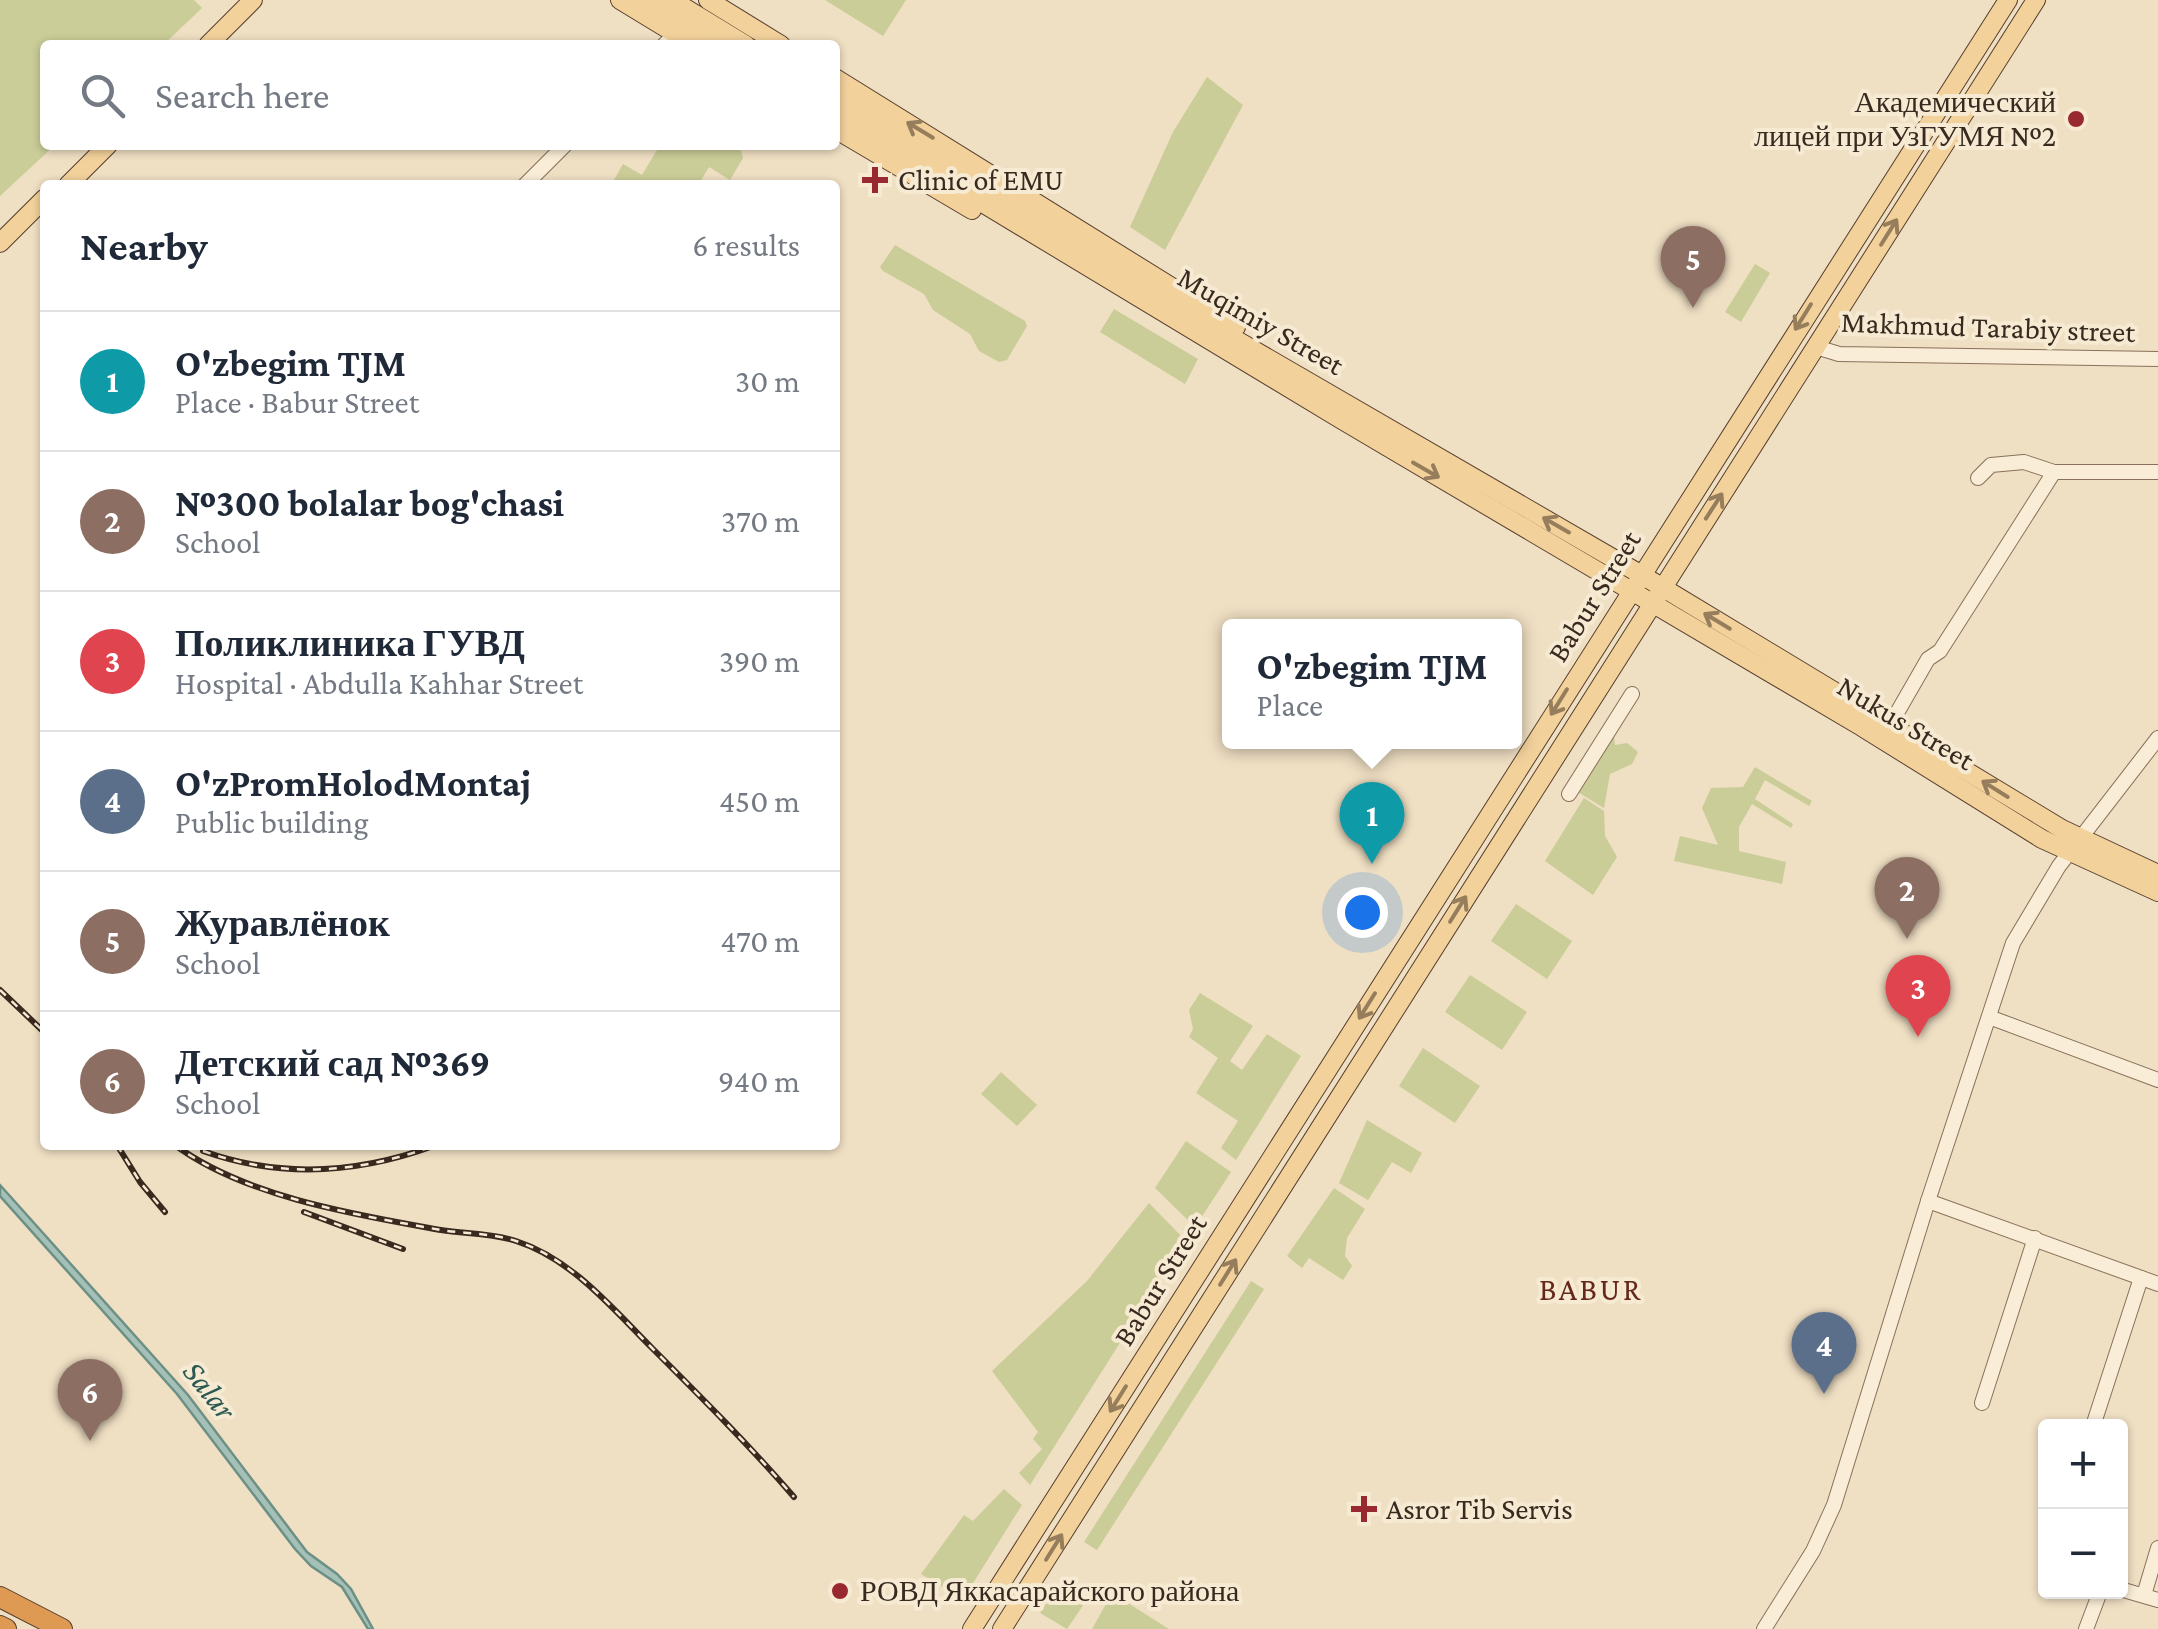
<!DOCTYPE html>
<meta charset="utf-8">
<style>
:root{--surface:#fff;--page:#f2f2f3;--text:#1f2937;--muted:#747a83;--line:#e0e1e3;--accent:#992931}
body{margin:0;font-family:"Crimson Pro",serif;background:var(--page);color:var(--text)}
.controls{position:absolute;right:30px;bottom:30px;display:grid;overflow:hidden;border-radius:10px;box-shadow:0 2px 8px #0004}
.controls button{width:90px;height:90px;display:grid;place-items:center;padding:0;border:0;border-bottom:2px solid var(--line);background:var(--surface);color:var(--text);font:50px sans-serif}
.you{position:absolute;left:1362px;top:912px;width:35px;height:35px;margin:-25px;border:8px solid #fff;border-radius:50%;background:#1a73e8;box-shadow:0 0 0 15px #1a73e833}
.badge{display:grid;place-items:center;width:65px;height:65px;border-radius:50%;background:var(--accent);color:#fff;font-size:32px;font-weight:700}
.pin{position:absolute;translate:-50% -82px;filter:drop-shadow(0 2px 5px #0008)}
.pin::after{content:'';position:absolute;top:52px;width:35px;height:30px;background:inherit;clip-path:polygon(0 0,100% 0,50% 100%)}
.popup{position:absolute;left:1222px;top:619px;width:300px;height:130px;box-sizing:border-box;display:grid;place-content:center;border-radius:10px;background:var(--surface);filter:drop-shadow(0 2px 8px #0005);font-size:32px;white-space:nowrap;color:var(--muted)}
.popup b{font-size:38px;color:var(--text)}
.popup::after{content:'';position:absolute;left:50%;top:100%;margin-left:-20px;border:20px solid transparent;border-top-color:var(--surface)}
.list{margin:0;padding:0;list-style:none}
h2{display:flex;justify-content:space-between;align-items:center;height:130px;margin:0;padding:0 40px;font-size:42px}
h2 small{font-size:32px;font-weight:400;color:var(--muted)}
.list li{display:grid;grid-template-columns:65px 1fr auto;gap:30px;align-items:center;box-sizing:border-box;height:140px;padding:0 40px;border-top:2px solid var(--line)}
.list b{display:block;font-size:38px;white-space:nowrap}
.list p{margin:0;font-size:32px;white-space:nowrap;color:var(--muted)}
.list em{font-size:32px;font-style:normal;color:var(--muted)}
.icon{flex:none;width:55px;height:55px;fill:none;stroke:currentColor;stroke-width:2;stroke-linecap:round;stroke-linejoin:round}
.map{position:relative;flex:none;width:2158px;height:1629px;overflow:hidden}
.search{position:absolute;background:var(--surface);box-shadow:0 2px 8px #0004;left:40px;top:40px;width:800px;height:110px;display:flex;align-items:center;gap:25px;box-sizing:border-box;padding:0 35px;border-radius:10px;color:var(--muted);font-size:38px}
.panel{position:absolute;background:var(--surface);box-shadow:0 2px 8px #0004;left:40px;top:180px;width:800px;height:970px;border-radius:10px}
.map>svg:first-child{display:block}
.green{fill:#cacd97}
.water{fill:#a5c1b7;stroke:#6c9085;stroke-width:2.5}
.lines{fill:none;stroke-linecap:round;stroke-linejoin:round}
.minor-casing{stroke:#89705a;stroke-width:16}
.major-casing{stroke:#573f2e;stroke-width:20}
.highway-casing{stroke:#573f2e;stroke-width:22}
.minor{stroke:#f9edd7;stroke-width:14}
.major{stroke:#f2d19b;stroke-width:18}
.highway{stroke:#de9953;stroke-width:20}
.rail-casing{stroke:#39291e;stroke-width:6}
.rail{stroke:#f6ead3;stroke-width:2.5;stroke-dasharray:8;stroke-linecap:butt}
.oneway{stroke:#967d5c}
.poi-dot{fill:#992931;stroke:#f6ead3;stroke-width:4}
.labels{text-anchor:middle;stroke-width:8;stroke-linejoin:round;paint-order:stroke}
.poi-label{font-size:30px;fill:#39291e;stroke:#f6ead3;text-anchor:start}
.street-label{font-size:30px;fill:#39291e;stroke:#f6ead3}
.neighbourhood-label{font-size:32px;letter-spacing:2.5px;fill:#66281d;stroke:#f6ead3}
.water-label{font-size:32px;font-style:italic;fill:#2d5953;stroke:#f6ead3}
</style>
<div class="map">
<svg width="2158" height="1629" viewBox="0 0 2158 1629">
<rect width="100%" height="100%" fill="#efdfc3"/>
<g class="green">
<polygon points="0,0 194,0 202,8 163,45 45,45 45,145 55,145 0,196"/>
<polygon points="825,0 906,0 883,36"/>
<polygon points="1207,77 1243,105 1165,250 1130,227 1173,132"/>
<polygon points="660,145 730,145 741,151 743,158 730,180 709,167 698,185 611,185 623,164 642,175"/>
<polygon points="895,245 1025,321 1027,326 1007,360 999,362 979,351 970,334 933,310 924,294 883,271 880,267"/>
<polygon points="1755,264 1770,273 1741,322 1725,312"/>
<polygon points="1114,309 1198,359 1185,384 1100,332"/>
<polygon points="1614,735 1615,745 1627,743 1638,752 1632,764 1610,774 1604,808 1576,791"/>
<polygon points="1755,767 1812,801 1809,806 1765,780 1755,799 1793,824 1791,828 1752,804 1739,827 1739,851 1786,862 1782,884 1674,861 1680,836 1718,845 1702,808 1711,788 1743,787"/>
<polygon points="1584,798 1604,811 1605,836 1617,857 1593,895 1545,861"/>
<polygon points="1516,904 1572,941 1547,979 1491,941"/>
<polygon points="1470,975 1527,1012 1502,1050 1445,1012"/>
<polygon points="1200,993 1253,1026 1230,1061 1242,1070 1267,1034 1301,1056 1236,1160 1221,1148 1238,1121 1196,1093 1218,1058 1189,1037 1193,1029 1189,1010"/>
<polygon points="1423,1048 1480,1086 1455,1123 1399,1086"/>
<polygon points="1001,1072 1037,1105 1017,1126 981,1094"/>
<polygon points="1367,1120 1422,1153 1411,1173 1392,1162 1368,1200 1339,1183"/>
<polygon points="1186,1141 1231,1172 1195,1227 1155,1188"/>
<polygon points="1334,1188 1365,1209 1347,1238 1345,1256 1352,1266 1343,1280 1309,1258 1302,1268 1287,1256"/>
<polygon points="1149,1203 1185,1240 1030,1485 1019,1473 1042,1449 1033,1439 1038,1432 992,1371 1087,1281"/>
<polygon points="1251,1281 1264,1289 1097,1550 1084,1542"/>
<polygon points="1004,1489 1022,1505 963,1599 921,1574 964,1515 973,1521"/>
<polygon points="1059,1584 1086,1601 1067,1629 1040,1613"/>
<polygon points="1112,1593 1169,1629 1092,1629"/>
</g>
<polygon class="water" points="0,1185 188,1395 307,1552 337,1574 351,1589 373,1629 368,1629 342,1587 311,1566 295,1549 177,1394 0,1196"/>
<g class="lines">
<g class="minor-casing">
<g id="minor">
<polyline points="664,45 675,34"/>
<polyline points="525,185 565,145"/>
<polyline points="1816,347 1839,354 2158,359"/>
<polyline points="1978,478 1991,465 2024,462 2054,472 2158,472"/>
<polyline points="1890,725 1928,659 1940,651 2054,472"/>
<polyline points="1569,794 1632,694"/>
<polyline points="1989,1017 2158,1080"/>
<polyline points="1928,1201 2158,1284"/>
<polyline points="1982,1403 2035,1238"/>
<polyline points="2093,1426 2141,1278"/>
<polyline points="2120,1589 2158,1600"/>
<polyline points="2144,1595 2158,1548"/>
<polyline points="1764,1629 1813,1551 1834,1505 1928,1201 2013,943 2059,866 2158,738"/>
<polyline points="2086,1629 2100,1592"/>
</g>
</g>
<g class="major-casing">
<g id="major">
<polyline points="620,0 694,45"/>
<polyline points="645,0 720,45"/>
<polyline points="672,0 746,45"/>
<polyline points="708,0 781,45"/>
<polyline points="208,45 253,0"/>
<polyline points="835,78 1236,327"/>
<polyline points="835,98 1233,338 1640,574 2062,829 2158,874"/>
<polyline points="835,114 1342,420 1862,727 2042,839 2158,892"/>
<polyline points="835,129 972,210"/>
<polyline points="68,185 108,145"/>
<polyline points="0,243 45,198"/>
<polyline points="972,1629 2008,0"/>
<polyline points="1002,1629 2036,0"/>
</g>
</g>
<g class="highway-casing">
<g id="highway">
<polyline points="0,1597 62,1629"/>
<polyline points="0,1626 6,1629"/>
</g>
</g>
<use href="#minor" class="minor"/>
<use href="#major" class="major"/>
<use href="#highway" class="highway"/>
<g class="rail-casing">
<g id="rail">
<polyline points="0,990 45,1033"/>
<polyline points="117,1145 140,1182 165,1212"/>
<path d="M175,1145C245,1197 357,1215 441,1230C466,1234 492,1233 516,1241C572,1259 612,1308 652,1348C701,1397 749,1445 794,1497"/>
<path d="M203,1151C281,1179 358,1174 436,1145"/>
<polyline points="304,1212 403,1249"/>
</g>
</g>
<use href="#rail" class="rail"/>
</g>
<defs><path id="oneway-shaft" d="M-6 0H5M1.5-3L5.5 0L1.5 3" fill="none" stroke-width="1.6" stroke-linecap="round" stroke-linejoin="round" transform="scale(2.5)"/></defs>
<g class="oneway">
<use href="#oneway-shaft" transform="translate(920 130) rotate(-149)"/>
<use href="#oneway-shaft" transform="translate(1889 232) rotate(-58)"/>
<use href="#oneway-shaft" transform="translate(1803 317) rotate(122)"/>
<use href="#oneway-shaft" transform="translate(1426 470) rotate(30)"/>
<use href="#oneway-shaft" transform="translate(1714 506) rotate(-57)"/>
<use href="#oneway-shaft" transform="translate(1556 525) rotate(-150)"/>
<use href="#oneway-shaft" transform="translate(1717 621) rotate(-149)"/>
<use href="#oneway-shaft" transform="translate(1559 702) rotate(122)"/>
<use href="#oneway-shaft" transform="translate(1995 789) rotate(-148)"/>
<use href="#oneway-shaft" transform="translate(1458 909) rotate(-58)"/>
<use href="#oneway-shaft" transform="translate(1367 1006) rotate(122)"/>
<use href="#oneway-shaft" transform="translate(1228 1272) rotate(-58)"/>
<use href="#oneway-shaft" transform="translate(1118 1399) rotate(122)"/>
<use href="#oneway-shaft" transform="translate(1054 1547) rotate(-58)"/>
</g>
<g class="poi-dot">
<circle cx="2076" cy="119" r="10"/>
<path d="M870 165h10v10h10v10h-10v10h-10v-10h-10v-10h10z"/>
<path d="M1359 1494h10v10h10v10h-10v10h-10v-10h-10v-10h10z"/>
<circle cx="840" cy="1591" r="10"/>
</g>
<g class="labels">
<g class="poi-label">
<text x="2056" y="112" text-anchor="end">Академический<tspan x="2056" dy="34">лицей при УзГУМЯ №2</tspan></text>
<text x="898" y="190">Clinic of EMU</text>
<text x="1386" y="1519">Asror Tib Servis</text>
<text x="860" y="1601">РОВД Яккасарайского района</text>
</g>
<g class="street-label">
<text transform="translate(1261 321) rotate(30)" y="10">Muqimiy Street</text>
<text transform="translate(1988 327) rotate(2)" y="10">Makhmud Tarabiy street</text>
<text transform="translate(1594 596) rotate(-58)" y="10">Babur Street</text>
<text transform="translate(1906 723) rotate(31)" y="10">Nukus Street</text>
<text transform="translate(1160 1280) rotate(-58)" y="10">Babur Street</text>
</g>
<g class="neighbourhood-label">
<text x="1591" y="1300">BABUR</text>
</g>
<g class="water-label">
<text transform="translate(210 1390) rotate(52)" y="11">Salar</text>
</g>
</g>
</svg>
<div class="controls">
<button>+</button>
<button>−</button>
</div>
<div class="you"></div>
<div class="pin badge" style="left:1372px;top:864px;background:#0f9aa8">1</div>
<div class="popup"><b>O'zbegim TJM</b>Place</div>
<div class="pin badge" style="left:1907px;top:939px;background:#8d6e63">2</div>
<div class="pin badge" style="left:1918px;top:1037px;background:#e0444e">3</div>
<div class="pin badge" style="left:1824px;top:1394px;background:#5c6f8a">4</div>
<div class="pin badge" style="left:1693px;top:308px;background:#8d6e63">5</div>
<div class="pin badge" style="left:90px;top:1441px;background:#8d6e63">6</div>
<div class="search"><svg class="icon" aria-label="search" viewBox="0 0 24 24"><circle cx="10" cy="10" r="6"/><path d="M15 15l6 6"/></svg>Search here</div>
<section class="panel">
<h2>Nearby<small>6 results</small></h2>
<ul class="list">
<li><span class="badge" style="background:#0f9aa8">1</span><div><b>O'zbegim TJM</b><p>Place · Babur Street</p></div><em>30 m</em></li>
<li><span class="badge" style="background:#8d6e63">2</span><div><b>№300 bolalar bog'chasi</b><p>School</p></div><em>370 m</em></li>
<li><span class="badge" style="background:#e0444e">3</span><div><b>Поликлиника ГУВД</b><p>Hospital · Abdulla Kahhar Street</p></div><em>390 m</em></li>
<li><span class="badge" style="background:#5c6f8a">4</span><div><b>O'zPromHolodMontaj</b><p>Public building</p></div><em>450 m</em></li>
<li><span class="badge" style="background:#8d6e63">5</span><div><b>Журавлёнок</b><p>School</p></div><em>470 m</em></li>
<li><span class="badge" style="background:#8d6e63">6</span><div><b>Детский сад №369</b><p>School</p></div><em>940 m</em></li>
</ul>
</section>
</div>
